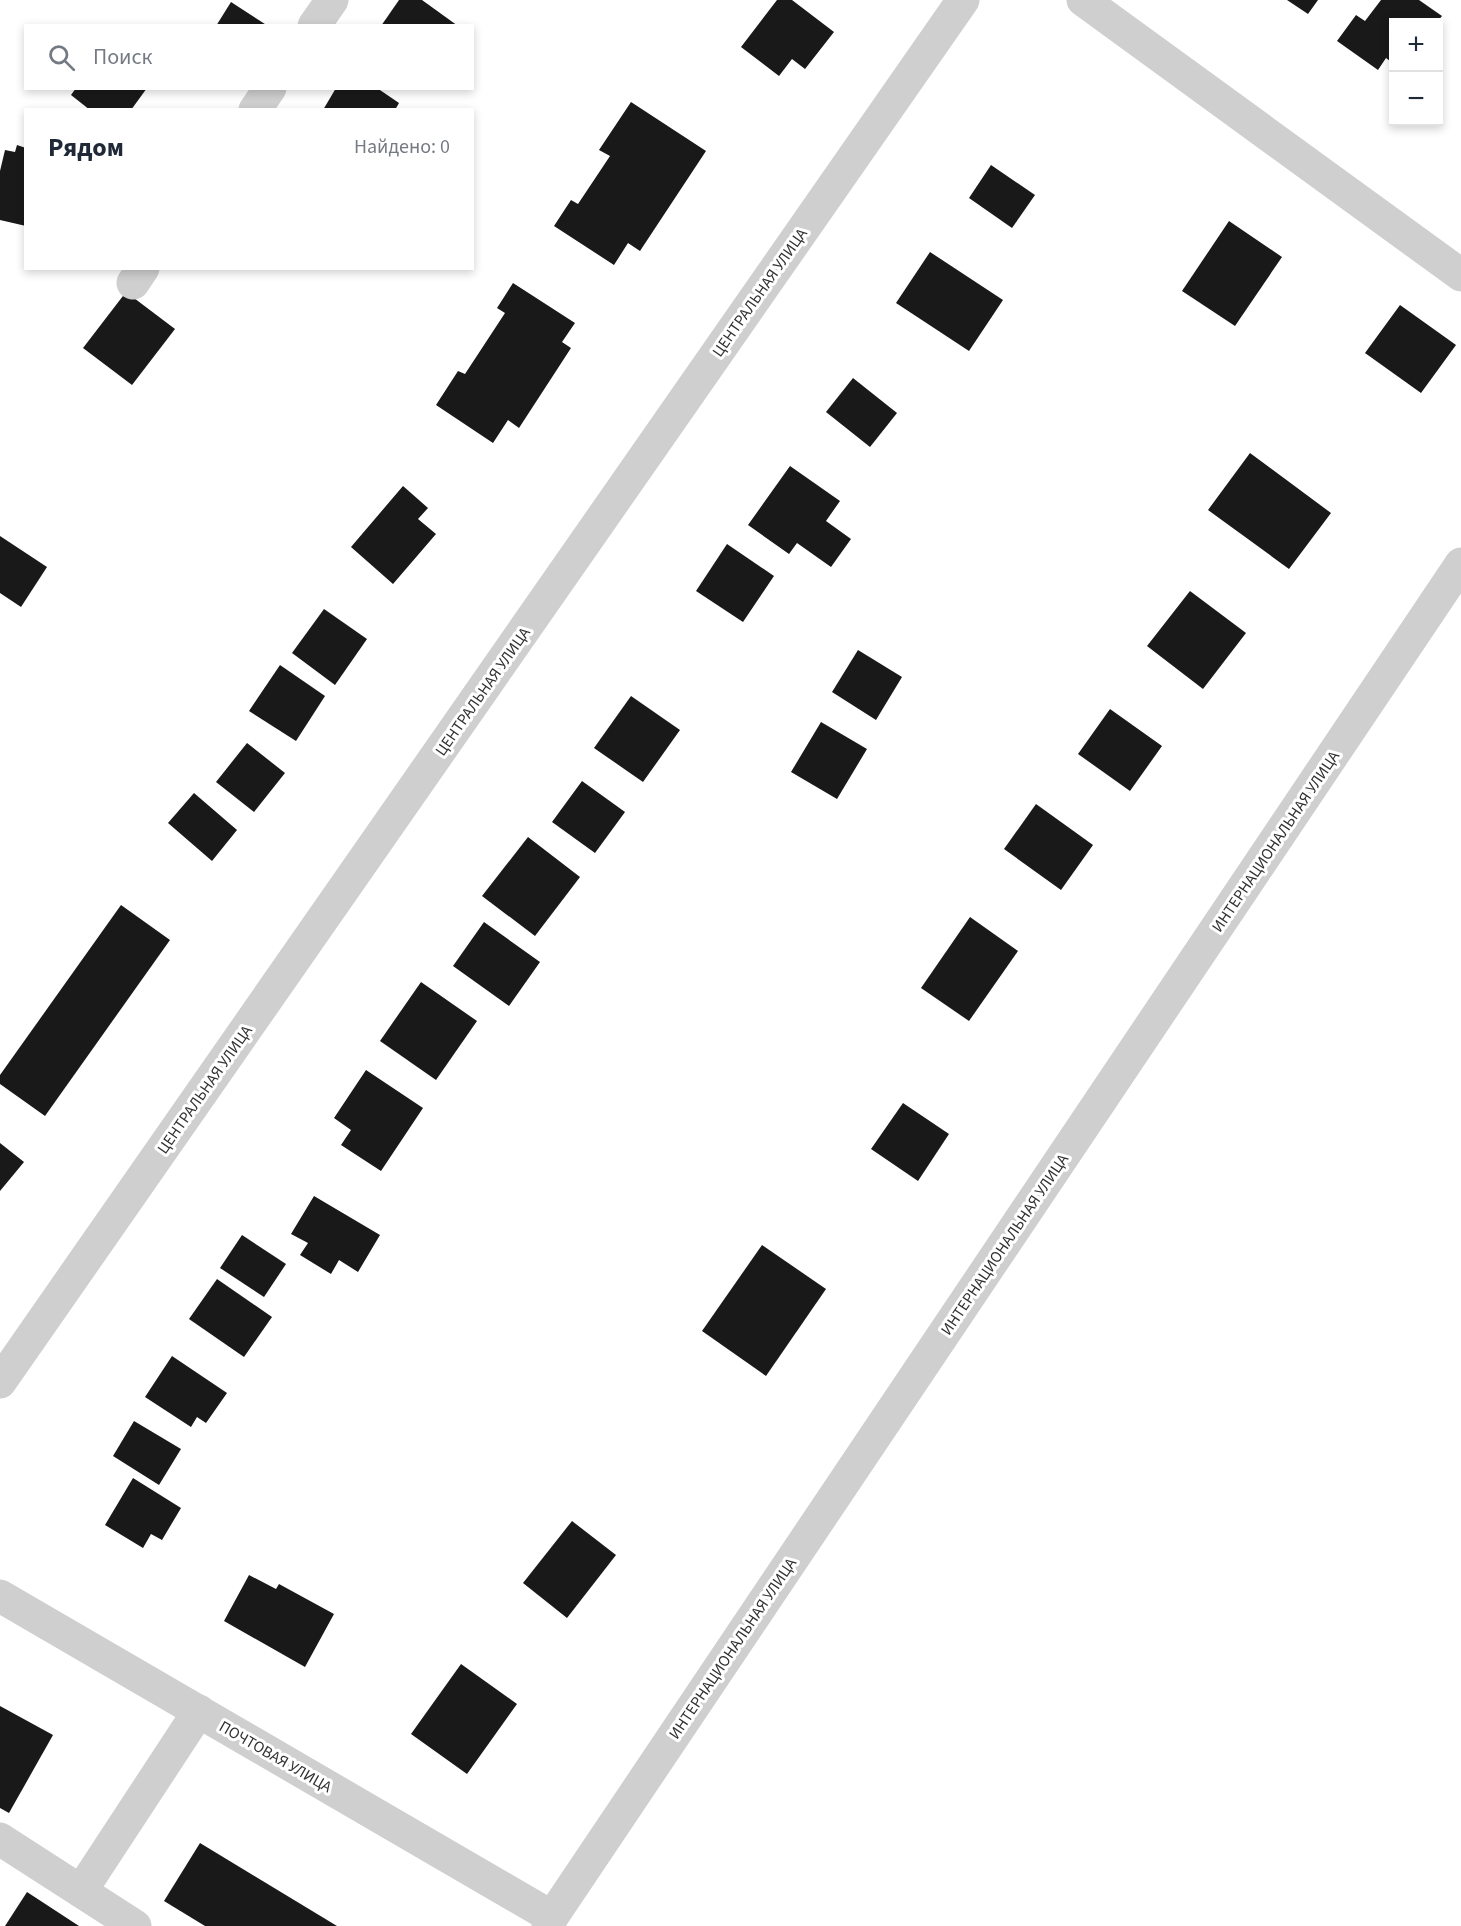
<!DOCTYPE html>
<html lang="ru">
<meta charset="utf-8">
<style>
:root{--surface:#fff;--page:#f2f2f3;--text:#1f2937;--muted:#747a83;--line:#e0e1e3}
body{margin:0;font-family:"Source Sans 3",sans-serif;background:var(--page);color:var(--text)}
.controls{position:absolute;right:18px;top:18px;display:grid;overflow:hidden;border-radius:0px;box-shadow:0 3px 9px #0003}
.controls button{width:54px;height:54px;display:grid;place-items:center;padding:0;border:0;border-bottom:2px solid var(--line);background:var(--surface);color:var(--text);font:30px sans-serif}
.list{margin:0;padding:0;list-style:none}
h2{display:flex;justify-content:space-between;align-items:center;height:78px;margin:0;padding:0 24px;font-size:26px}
h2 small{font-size:20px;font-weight:400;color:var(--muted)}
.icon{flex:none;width:33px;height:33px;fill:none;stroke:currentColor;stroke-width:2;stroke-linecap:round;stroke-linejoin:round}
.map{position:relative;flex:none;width:1461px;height:1926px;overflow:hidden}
.search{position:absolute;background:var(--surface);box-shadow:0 3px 9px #0003;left:24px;top:24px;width:450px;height:66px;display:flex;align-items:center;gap:15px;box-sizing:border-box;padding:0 21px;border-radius:0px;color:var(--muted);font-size:22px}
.panel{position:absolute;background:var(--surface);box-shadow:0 3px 9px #0003;left:24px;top:108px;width:450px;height:162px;border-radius:0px}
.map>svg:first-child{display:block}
.building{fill:#191919}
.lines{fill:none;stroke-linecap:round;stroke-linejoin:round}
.minor{stroke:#cfcfcf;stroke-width:33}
.labels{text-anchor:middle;stroke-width:6;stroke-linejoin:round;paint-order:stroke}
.street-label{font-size:16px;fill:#323232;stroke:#fff}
</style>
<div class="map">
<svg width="1461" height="1926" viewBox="0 0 1461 1926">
<rect width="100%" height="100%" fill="#fff"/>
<g class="building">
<polygon points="399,0 422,0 458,26 381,26"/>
<polygon points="777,0 792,0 834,32 805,69 792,59 779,76 741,47"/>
<polygon points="1287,0 1318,0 1308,14"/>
<polygon points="1381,0 1419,0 1442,16 1437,22 1394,22 1394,64 1386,58 1378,70 1337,41 1356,15 1365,21"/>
<polygon points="231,2 268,26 216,26"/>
<polygon points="76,88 147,88 131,110 90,110 71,95"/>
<polygon points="336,88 377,88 399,103 395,110 323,110"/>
<polygon points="631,102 706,151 640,251 628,243 614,265 554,226 571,200 578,204 610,156 599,150"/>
<polygon points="17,145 26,148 26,226 0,220 0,171 5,150 15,152"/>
<polygon points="991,165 1035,195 1012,228 969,198"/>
<polygon points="1229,221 1282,257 1235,326 1182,291"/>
<polygon points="930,252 1003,300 969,351 896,303"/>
<polygon points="513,283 575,323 562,342 571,348 519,428 508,420 493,443 436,405 458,371 465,374 505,313 497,308"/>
<polygon points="126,292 175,329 132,385 83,348"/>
<polygon points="1400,305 1456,345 1421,393 1365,353"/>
<polygon points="853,378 897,413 870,447 826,412"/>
<polygon points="1250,453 1331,513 1289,569 1208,510"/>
<polygon points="790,466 840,501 826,521 851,539 831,567 797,543 789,554 748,525"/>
<polygon points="403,486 428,508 418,519 436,534 393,584 351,547"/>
<polygon points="0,536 47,567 21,607 0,593"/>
<polygon points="727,544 774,576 743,622 696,591"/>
<polygon points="1190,591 1246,633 1203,689 1147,646"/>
<polygon points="324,609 367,639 335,685 292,653"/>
<polygon points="858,650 902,677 876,720 832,692"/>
<polygon points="280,665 325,696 296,741 249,711"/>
<polygon points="631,696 680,730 643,782 594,748"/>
<polygon points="1110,709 1162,746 1130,791 1078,754"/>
<polygon points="821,722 867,749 837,799 791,772"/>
<polygon points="247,743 285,773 254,812 216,782"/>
<polygon points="582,781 625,812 595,853 552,822"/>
<polygon points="194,793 237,830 212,861 168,823"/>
<polygon points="1036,804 1093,845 1061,890 1004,849"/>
<polygon points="528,837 580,877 535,936 482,896"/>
<polygon points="121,905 170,940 45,1116 0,1084 0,1075"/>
<polygon points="970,917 1018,951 969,1021 921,988"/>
<polygon points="484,922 540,962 509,1006 453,966"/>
<polygon points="421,982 477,1021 436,1080 380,1041"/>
<polygon points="366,1070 423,1108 381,1171 341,1145 351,1130 334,1118"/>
<polygon points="903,1103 949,1134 918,1181 871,1149"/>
<polygon points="0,1143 24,1162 0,1191"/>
<polygon points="314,1196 380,1235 358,1272 339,1260 331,1274 300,1255 308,1243 291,1234"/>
<polygon points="242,1235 286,1264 264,1297 220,1268"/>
<polygon points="762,1245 826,1289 766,1376 702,1331"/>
<polygon points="217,1279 272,1317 244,1357 189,1319"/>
<polygon points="172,1356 227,1393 206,1423 197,1417 191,1427 145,1397"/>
<polygon points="134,1421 181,1449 159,1485 113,1456"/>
<polygon points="133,1478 181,1508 162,1540 151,1534 143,1548 105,1525"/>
<polygon points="572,1521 616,1555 567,1618 523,1583"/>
<polygon points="249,1575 276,1589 279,1584 334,1614 305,1667 224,1621"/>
<polygon points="461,1664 517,1704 467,1774 411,1734"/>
<polygon points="0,1706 53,1735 9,1813 0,1808"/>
<polygon points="200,1843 337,1926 205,1926 164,1901"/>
<polygon points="27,1892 79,1926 5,1926"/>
</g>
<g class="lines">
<g class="minor">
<polyline points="1083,0 1461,275"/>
<polyline points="314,26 332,0"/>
<polyline points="255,110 270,88"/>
<polyline points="133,283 143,268"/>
<polyline points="0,1382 963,0"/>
<polyline points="0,1596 552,1917"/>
<polyline points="0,1839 135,1926"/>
<polyline points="81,1891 199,1711"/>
<polyline points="548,1926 552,1917 1461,564"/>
</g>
</g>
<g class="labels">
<g class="street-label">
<text transform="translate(759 292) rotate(-55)" y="6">ЦЕНТРАЛЬНАЯ УЛИЦА</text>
<text transform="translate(482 691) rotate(-55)" y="6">ЦЕНТРАЛЬНАЯ УЛИЦА</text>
<text transform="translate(1275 841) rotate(-56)" y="6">ИНТЕРНАЦИОНАЛЬНАЯ УЛИЦА</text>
<text transform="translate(204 1089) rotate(-55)" y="6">ЦЕНТРАЛЬНАЯ УЛИЦА</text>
<text transform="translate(1004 1244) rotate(-56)" y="6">ИНТЕРНАЦИОНАЛЬНАЯ УЛИЦА</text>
<text transform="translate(732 1648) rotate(-56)" y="6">ИНТЕРНАЦИОНАЛЬНАЯ УЛИЦА</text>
<text transform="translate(276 1756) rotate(30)" y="6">ПОЧТОВАЯ УЛИЦА</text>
</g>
</g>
</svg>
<div class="controls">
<button>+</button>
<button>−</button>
</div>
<div class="search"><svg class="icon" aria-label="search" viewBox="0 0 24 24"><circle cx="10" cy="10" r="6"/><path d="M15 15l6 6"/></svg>Поиск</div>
<section class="panel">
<h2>Рядом<small>Найдено: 0</small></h2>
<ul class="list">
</ul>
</section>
</div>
